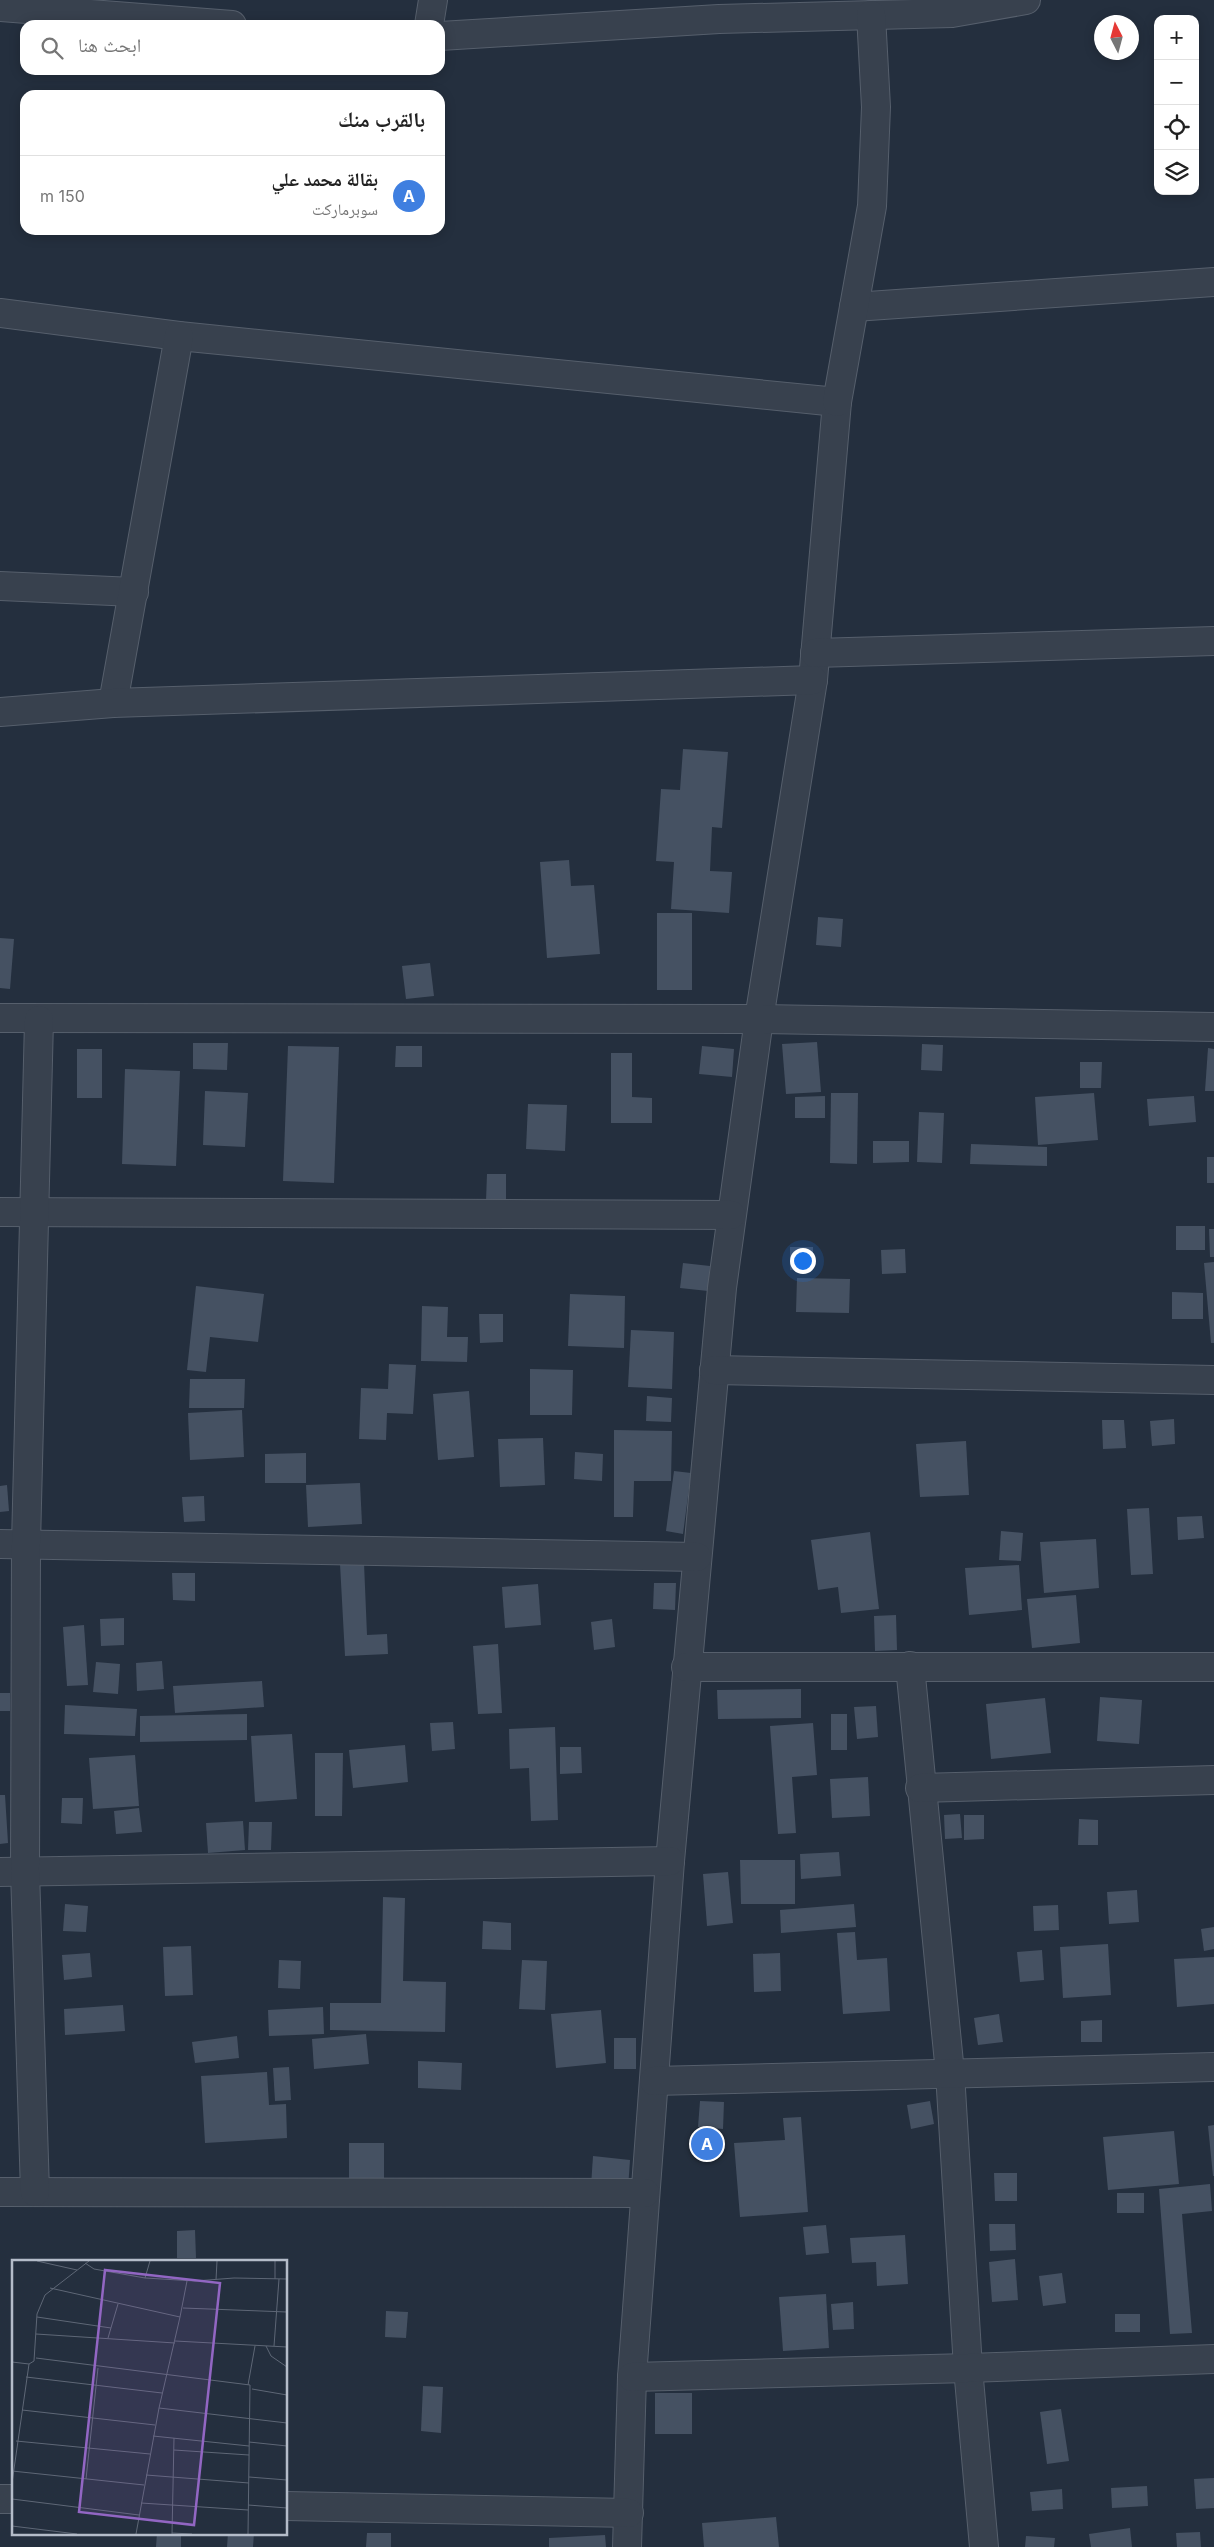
<!DOCTYPE html>
<html lang="ar">
<meta charset="utf-8">
<style>
:root{--surface:#fff;--page:#f6f6f6;--text:#222;--muted:#767676;--line:#e0e0e0;--accent:#516482}
body{margin:0;font-family:Inter,"Noto Naskh Arabic",sans-serif;background:var(--page);color:var(--text);direction:rtl}
.controls{position:absolute;right:15px;top:15px;display:grid;overflow:hidden;border-radius:10px;box-shadow:0 2px 12px #0003}
.controls button{width:45px;height:45px;display:grid;place-items:center;padding:0;border:0;border-bottom:1px solid var(--line);background:var(--surface);color:var(--text);font:25px sans-serif}
.compass{position:absolute;left:1094px;top:15px;width:45px;height:45px;border-radius:50%;background:var(--surface);box-shadow:0 2px 12px #0003;rotate:354deg}
.you{position:absolute;left:802px;top:1260px;width:18px;height:18px;margin:-12px;border:4px solid #fff;border-radius:50%;background:#1a73e8;box-shadow:0 0 0 8px #1a73e833}
.badge{display:grid;place-items:center;width:32px;height:32px;border-radius:50%;background:var(--accent);color:#fff;font-size:16px;font-weight:700}
.pin{position:absolute;translate:-50% -50%;border:2px solid #fff;box-shadow:0 1px 5px #0006}
.list{margin:0;padding:0;list-style:none}
h2{display:flex;justify-content:space-between;align-items:center;height:65px;margin:0;padding:0 20px;font-size:21px}
h2 small{font-size:16px;font-weight:400;color:var(--muted)}
.list li{display:grid;grid-template-columns:32px 1fr auto;gap:15px;align-items:center;box-sizing:border-box;height:80px;padding:0 20px;border-top:1px solid var(--line)}
.list b{display:block;font-size:19px;white-space:nowrap}
.list p{margin:0;font-size:16px;white-space:nowrap;color:var(--muted)}
.list em{font-size:16px;font-style:normal;color:var(--muted)}
.icon{flex:none;width:28px;height:28px;fill:none;stroke:currentColor;stroke-width:2;stroke-linecap:round;stroke-linejoin:round}
.map{position:relative;flex:none;width:1214px;height:2547px;overflow:hidden;direction:ltr}
.search{position:absolute;background:var(--surface);box-shadow:0 2px 12px #0003;left:20px;top:20px;width:425px;height:55px;display:flex;align-items:center;gap:12px;box-sizing:border-box;padding:0 18px;border-radius:15px;color:var(--muted);font-size:19px}
.panel{position:absolute;background:var(--surface);box-shadow:0 2px 12px #0003;left:20px;top:90px;width:425px;height:145px;border-radius:15px;direction:rtl}
.map>svg:first-child{display:block}
.building{fill:#455162}
.lines{fill:none;stroke-linecap:round;stroke-linejoin:round}
.street-casing{stroke:#565f6c;stroke-width:30}
.street{stroke:#38414e;stroke-width:28}
.inset-road{fill:none;stroke:#5e6776;stroke-width:1}
.view{fill:#9266c3;fill-opacity:0.15;stroke:#9266c3;stroke-width:2.5}
.inset-edge{fill:none;stroke:#b4bcc9;stroke-width:2.5}
</style>
<div class="map">
<svg width="1214" height="2547" viewBox="0 0 1214 2547">
<rect width="100%" height="100%" fill="#242f3e"/>
<g class="building">
<polygon points="683,749 728,752 722,828 712,827 710,871 732,872 729,913 671,909 674,862 656,861 661,789 680,790"/>
<polygon points="569,860 571,886 594,885 600,954 547,958 540,862"/>
<rect x="657" y="913" width="35" height="77"/>
<polygon points="818,917 843,919 841,947 816,945"/>
<polygon points="0,938 14,939 10,989 0,988"/>
<polygon points="430,963 434,996 406,999 402,966"/>
<polygon points="817,1042 821,1092 786,1094 782,1044"/>
<polygon points="193,1043 228,1043 227,1070 193,1069"/>
<polygon points="922,1044 943,1045 942,1071 921,1070"/>
<polygon points="288,1046 339,1047 334,1183 283,1181"/>
<polygon points="396,1046 422,1046 422,1067 395,1067"/>
<polygon points="702,1046 734,1049 732,1077 699,1074"/>
<polygon points="1208,1048 1214,1049 1214,1091 1205,1091"/>
<rect x="77" y="1049" width="25" height="49"/>
<polygon points="611,1053 632,1053 632,1097 652,1098 652,1123 611,1123"/>
<polygon points="1080,1062 1102,1062 1101,1088 1080,1088"/>
<polygon points="125,1069 180,1071 176,1166 122,1164"/>
<polygon points="205,1091 248,1093 245,1147 203,1145"/>
<polygon points="831,1093 858,1093 857,1164 830,1163"/>
<polygon points="1094,1093 1098,1140 1038,1145 1035,1097"/>
<polygon points="825,1096 825,1118 795,1118 795,1097"/>
<polygon points="1194,1096 1196,1122 1149,1126 1147,1099"/>
<polygon points="528,1104 567,1105 565,1151 526,1149"/>
<polygon points="919,1112 944,1113 942,1163 917,1162"/>
<polygon points="873,1141 909,1141 909,1162 873,1163"/>
<polygon points="971,1144 1047,1147 1047,1166 970,1164"/>
<rect x="1207" y="1157" width="7" height="26"/>
<polygon points="487,1174 506,1174 506,1201 486,1201"/>
<rect x="1176" y="1226" width="29" height="24"/>
<polygon points="1209,1229 1214,1229 1214,1257 1210,1257"/>
<rect x="790" y="1247" width="23" height="23"/>
<polygon points="905,1249 906,1273 882,1274 881,1250"/>
<polygon points="1214,1262 1214,1343 1211,1343 1204,1263"/>
<polygon points="683,1263 710,1266 708,1291 680,1288"/>
<polygon points="797,1278 850,1279 849,1313 796,1312"/>
<polygon points="196,1286 264,1294 258,1342 210,1337 206,1372 187,1370"/>
<polygon points="1172,1292 1203,1293 1203,1319 1172,1319"/>
<polygon points="570,1294 625,1296 624,1348 568,1346"/>
<polygon points="422,1306 448,1307 447,1337 468,1337 467,1362 421,1361"/>
<polygon points="479,1314 503,1314 503,1342 480,1343"/>
<polygon points="631,1330 674,1332 672,1389 628,1387"/>
<polygon points="389,1364 416,1365 413,1414 387,1413 386,1440 359,1439 361,1388 388,1389"/>
<polygon points="530,1369 573,1370 572,1415 530,1415"/>
<polygon points="190,1379 245,1379 244,1408 189,1408"/>
<polygon points="469,1391 474,1457 438,1460 433,1394"/>
<polygon points="647,1396 672,1398 671,1422 646,1421"/>
<polygon points="242,1410 244,1457 190,1460 188,1413"/>
<polygon points="1174,1419 1175,1444 1152,1446 1150,1421"/>
<polygon points="1102,1420 1124,1420 1126,1448 1103,1449"/>
<polygon points="614,1430 672,1431 671,1481 634,1481 633,1517 614,1517"/>
<polygon points="543,1438 545,1485 500,1487 498,1439"/>
<polygon points="966,1441 969,1495 920,1497 916,1444"/>
<polygon points="575,1452 603,1454 602,1481 574,1479"/>
<polygon points="306,1453 306,1483 265,1483 265,1454"/>
<polygon points="674,1471 691,1473 683,1534 666,1531"/>
<polygon points="360,1483 362,1524 308,1527 306,1485"/>
<polygon points="7,1485 9,1511 0,1512 0,1486"/>
<polygon points="204,1496 205,1521 184,1522 182,1497"/>
<polygon points="1149,1508 1153,1574 1131,1575 1127,1509"/>
<polygon points="1202,1516 1204,1538 1178,1540 1177,1517"/>
<polygon points="1001,1531 1023,1533 1021,1561 999,1560"/>
<polygon points="870,1532 879,1609 841,1613 838,1587 818,1590 811,1540"/>
<polygon points="1096,1539 1099,1588 1044,1593 1040,1542"/>
<polygon points="364,1563 367,1635 387,1634 388,1654 345,1656 340,1564"/>
<polygon points="1019,1565 1022,1610 969,1615 965,1568"/>
<polygon points="172,1573 195,1573 195,1601 173,1600"/>
<polygon points="654,1583 676,1583 675,1610 653,1609"/>
<polygon points="538,1584 541,1625 505,1628 502,1587"/>
<polygon points="1076,1595 1080,1643 1032,1648 1027,1599"/>
<polygon points="896,1615 897,1650 875,1651 874,1616"/>
<polygon points="124,1618 124,1645 101,1646 100,1619"/>
<polygon points="612,1619 615,1647 594,1650 591,1622"/>
<polygon points="84,1625 88,1685 67,1686 63,1627"/>
<polygon points="498,1644 502,1713 478,1714 473,1646"/>
<polygon points="162,1661 164,1689 137,1691 136,1663"/>
<polygon points="96,1662 120,1664 118,1694 93,1692"/>
<polygon points="262,1681 264,1707 175,1713 173,1686"/>
<polygon points="801,1689 801,1718 718,1719 717,1690"/>
<rect x="0" y="1693" width="10" height="18"/>
<polygon points="1100,1697 1142,1700 1139,1744 1097,1741"/>
<polygon points="1045,1698 1051,1753 991,1759 986,1704"/>
<polygon points="65,1705 137,1709 135,1736 64,1734"/>
<polygon points="876,1706 878,1737 857,1739 854,1707"/>
<polygon points="247,1714 247,1740 140,1742 140,1716"/>
<rect x="831" y="1714" width="16" height="36"/>
<polygon points="453,1722 455,1749 432,1751 430,1723"/>
<polygon points="813,1723 817,1775 792,1777 796,1833 778,1834 770,1726"/>
<polygon points="555,1727 558,1820 531,1821 529,1768 510,1769 509,1729"/>
<polygon points="292,1734 297,1799 255,1802 251,1736"/>
<polygon points="405,1745 408,1782 353,1788 349,1750"/>
<polygon points="560,1747 581,1747 582,1773 560,1774"/>
<polygon points="315,1753 343,1753 342,1816 315,1816"/>
<polygon points="135,1755 139,1806 93,1809 89,1758"/>
<polygon points="868,1777 870,1816 832,1818 830,1779"/>
<polygon points="0,1795 5,1795 8,1843 0,1844"/>
<polygon points="62,1798 83,1798 82,1824 61,1823"/>
<polygon points="139,1808 142,1832 116,1834 114,1811"/>
<polygon points="960,1814 962,1838 945,1839 944,1815"/>
<polygon points="964,1815 984,1815 984,1839 964,1840"/>
<polygon points="1079,1819 1098,1820 1098,1845 1078,1845"/>
<polygon points="243,1821 245,1850 208,1853 206,1823"/>
<polygon points="249,1822 272,1822 271,1850 248,1850"/>
<polygon points="839,1852 841,1876 801,1879 800,1854"/>
<polygon points="740,1860 795,1860 795,1904 741,1904"/>
<polygon points="728,1872 733,1923 707,1926 703,1874"/>
<polygon points="1137,1890 1139,1922 1109,1924 1107,1892"/>
<polygon points="383,1897 405,1898 403,1981 446,1982 445,2032 330,2030 330,2003 381,2003"/>
<polygon points="65,1904 88,1906 86,1932 63,1931"/>
<polygon points="854,1904 856,1927 781,1933 780,1910"/>
<polygon points="1058,1905 1059,1930 1034,1931 1033,1906"/>
<polygon points="483,1921 511,1923 511,1950 482,1949"/>
<polygon points="1214,1927 1214,1949 1204,1951 1201,1929"/>
<polygon points="855,1932 857,1960 887,1958 890,2011 843,2014 837,1933"/>
<polygon points="1108,1944 1111,1995 1063,1998 1060,1947"/>
<polygon points="191,1946 193,1995 165,1996 163,1947"/>
<polygon points="1042,1950 1044,1980 1020,1982 1017,1952"/>
<polygon points="90,1953 92,1977 64,1980 62,1955"/>
<polygon points="780,1953 781,1991 754,1992 753,1954"/>
<polygon points="1214,1957 1214,2004 1177,2007 1174,1959"/>
<polygon points="279,1960 301,1961 300,1989 278,1988"/>
<polygon points="522,1960 547,1961 545,2010 519,2009"/>
<polygon points="123,2005 125,2031 65,2035 64,2009"/>
<polygon points="323,2007 324,2034 269,2036 268,2010"/>
<polygon points="601,2010 606,2063 556,2068 551,2014"/>
<polygon points="999,2014 1003,2042 978,2045 974,2018"/>
<polygon points="1102,2020 1102,2042 1081,2042 1081,2021"/>
<polygon points="366,2034 369,2064 314,2069 312,2039"/>
<polygon points="237,2036 239,2058 195,2063 192,2042"/>
<rect x="614" y="2038" width="22" height="31"/>
<polygon points="418,2061 462,2063 461,2090 418,2088"/>
<polygon points="289,2067 291,2100 275,2101 273,2068"/>
<polygon points="267,2072 269,2105 286,2104 287,2138 205,2143 201,2076"/>
<polygon points="700,2101 724,2102 723,2129 698,2127"/>
<polygon points="930,2101 934,2124 911,2129 907,2105"/>
<polygon points="801,2117 808,2212 740,2217 734,2143 785,2140 783,2118"/>
<polygon points="1214,2125 1214,2176 1213,2176 1208,2126"/>
<polygon points="1174,2131 1179,2184 1108,2190 1103,2137"/>
<rect x="349" y="2143" width="35" height="38"/>
<polygon points="593,2156 630,2160 628,2189 591,2186"/>
<polygon points="994,2173 1017,2173 1017,2201 995,2201"/>
<polygon points="1210,2184 1212,2211 1182,2214 1192,2333 1170,2334 1159,2189"/>
<rect x="1117" y="2193" width="27" height="20"/>
<polygon points="989,2224 1015,2224 1016,2250 990,2251"/>
<polygon points="826,2225 829,2253 806,2255 803,2227"/>
<polygon points="195,2230 196,2258 177,2258 177,2231"/>
<polygon points="905,2235 908,2284 877,2286 876,2262 852,2263 850,2238"/>
<polygon points="1015,2259 1018,2300 992,2302 989,2262"/>
<polygon points="1062,2273 1066,2303 1043,2306 1039,2276"/>
<polygon points="826,2294 829,2348 783,2351 779,2297"/>
<polygon points="853,2302 854,2329 833,2330 831,2304"/>
<polygon points="386,2311 408,2312 406,2338 385,2337"/>
<rect x="1115" y="2314" width="25" height="18"/>
<polygon points="423,2386 443,2387 441,2433 421,2431"/>
<rect x="655" y="2393" width="37" height="41"/>
<polygon points="1061,2409 1069,2461 1047,2464 1040,2412"/>
<polygon points="1214,2478 1214,2508 1196,2509 1194,2479"/>
<polygon points="1147,2486 1148,2506 1112,2508 1111,2488"/>
<polygon points="1062,2489 1063,2509 1032,2511 1030,2492"/>
<polygon points="776,2517 779,2547 704,2547 702,2523"/>
<polygon points="1130,2528 1132,2547 1091,2547 1089,2534"/>
<polygon points="1200,2532 1201,2547 1177,2547 1176,2533"/>
<polygon points="157,2533 181,2533 181,2547 156,2547"/>
<polygon points="228,2533 254,2533 253,2547 227,2547"/>
<polygon points="367,2533 391,2533 391,2547 366,2547"/>
<polygon points="605,2535 606,2547 549,2547 549,2538"/>
<polygon points="1026,2536 1055,2538 1054,2547 1025,2547"/>
</g>
<g class="lines">
<g class="street-casing">
<g id="street">
<polyline points="0,7 232,25"/>
<polyline points="429,25 433,0"/>
<polyline points="440,36 719,19 952,13 1026,0"/>
<polyline points="854,307 1214,282"/>
<polyline points="0,313 179,336 837,402 813,680 759,1019 722,1288 670,1861 632,2377 627,2547"/>
<polyline points="837,402 872,206 876,107 871,15"/>
<polyline points="0,586 134,592"/>
<polyline points="815,653 1214,641"/>
<polyline points="113,703 179,336"/>
<polyline points="0,712 113,703 813,680"/>
<polyline points="0,1018 759,1019 1214,1027"/>
<polyline points="0,1212 731,1215"/>
<polyline points="714,1370 1214,1380"/>
<polyline points="0,1544 697,1557"/>
<polyline points="910,1666 950,2073 968,2368 984,2547"/>
<polyline points="686,1667 1214,1667"/>
<polyline points="920,1788 1214,1780"/>
<polyline points="0,1872 670,1861"/>
<polyline points="654,2081 1214,2067"/>
<polyline points="0,2192 645,2193"/>
<polyline points="35,2192 25,1871 26,1544 39,1020"/>
<polyline points="632,2377 968,2368 1214,2359"/>
<polyline points="0,2499 14,2499"/>
<polyline points="286,2506 629,2513"/>
</g>
</g>
<use href="#street" class="street"/>
</g>
<g transform="translate(12 2260)">
<rect width="275" height="275" fill="#242f3e"/>
<path class="inset-road" d="M25,1L65,10M263,1V19M73,3L82,9L133,18L183,21L222,18L275,19M133,18L138,1M204,20L205,1M38,28L168,57L147,148L124,274M171,48L275,52M25,57L99,68M168,57L175,21M24,74L163,83M96,78L106,44M163,81L275,87M254,86L259,96L275,107M262,86L267,19M24,98L238,125L236,274M0,102L17,104L22,101L25,54L33,35L77,1M14,117L150,133M236,125L243,86M240,129L275,135M147,148L275,163M10,150L143,165M141,176L237,186M4,181L138,194M237,182L275,186M162,190L237,195M0,211L132,225M134,215L237,223M237,217L275,220M74,219L86,108M0,223L17,104M0,239L127,255M129,243L236,250M236,245L275,248M0,266L65,274M160,273L180,274M160,274L162,178"/>
<path class="view" d="M93,10L208,23L182,265L67,252Z"/>
<rect width="275" height="275" class="inset-edge"/>
</g>
</svg>
<div class="controls">
<button>+</button>
<button>−</button>
<button><svg class="icon" aria-label="locate" viewBox="0 0 24 24"><circle cx="12" cy="12" r="6"/><path d="M12 2v4M12 18v4M2 12h4M18 12h4"/></svg></button>
<button><svg class="icon" aria-label="layers" viewBox="0 0 24 24"><path d="M12 4l9 5-9 5-9-5zM3 14l9 5 9-5"/></svg></button>
</div>
<svg class="compass" viewBox="-18 -18 36 36"><path d="M0-13l5 13h-10z" fill="#e53935"/><path d="M0 13l5-13h-10z" fill="#767676"/></svg>
<div class="you"></div>
<div class="pin badge" style="left:707px;top:2144px;background:#3f7fe0">A</div>
<div class="search"><svg class="icon" aria-label="search" viewBox="0 0 24 24"><circle cx="10" cy="10" r="6"/><path d="M15 15l6 6"/></svg>ابحث هنا</div>
<section class="panel">
<h2>بالقرب منك<small></small></h2>
<ul class="list">
<li><span class="badge" style="background:#3f7fe0">A</span><div><b>بقالة محمد علي</b><p>سوبرماركت</p></div><em>150 m</em></li>
</ul>
</section>
</div>
